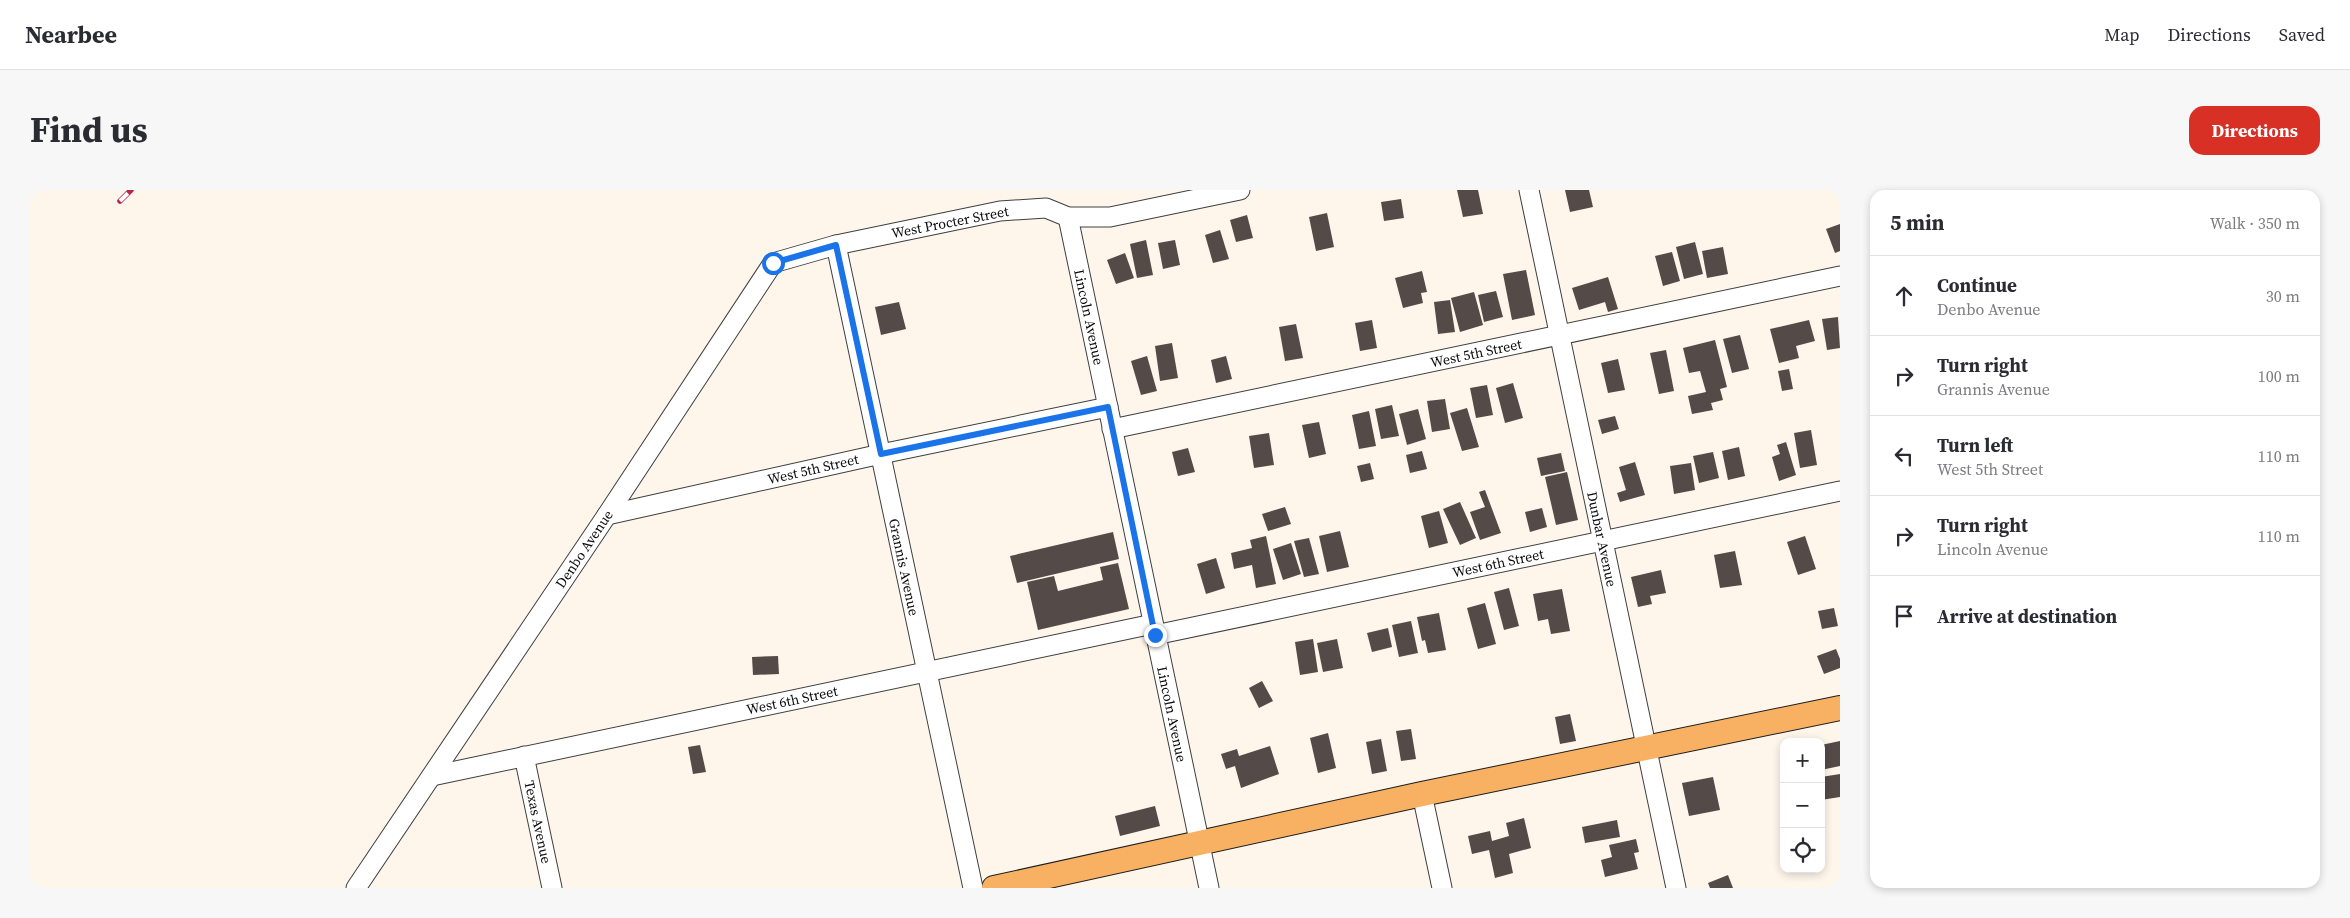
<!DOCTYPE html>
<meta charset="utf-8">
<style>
:root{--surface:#fff;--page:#f7f7f7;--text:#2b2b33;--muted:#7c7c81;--line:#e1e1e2;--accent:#d93025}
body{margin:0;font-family:"Source Serif 4",serif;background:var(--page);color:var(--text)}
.controls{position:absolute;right:15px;bottom:15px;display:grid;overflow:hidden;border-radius:10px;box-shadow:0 2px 8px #0003}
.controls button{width:45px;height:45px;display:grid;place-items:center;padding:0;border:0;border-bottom:1px solid var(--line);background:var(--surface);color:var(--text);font:25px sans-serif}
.stop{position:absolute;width:15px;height:15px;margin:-11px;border:4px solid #1a73e8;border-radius:50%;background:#fff}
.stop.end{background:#1a73e8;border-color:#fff;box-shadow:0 1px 5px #0008}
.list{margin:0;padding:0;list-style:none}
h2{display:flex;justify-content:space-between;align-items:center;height:65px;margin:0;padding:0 20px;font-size:21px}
h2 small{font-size:16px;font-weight:400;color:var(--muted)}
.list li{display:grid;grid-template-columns:32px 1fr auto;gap:15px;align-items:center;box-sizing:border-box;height:80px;padding:0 20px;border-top:1px solid var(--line)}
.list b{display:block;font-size:19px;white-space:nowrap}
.list p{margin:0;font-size:16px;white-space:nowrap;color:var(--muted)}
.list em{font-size:16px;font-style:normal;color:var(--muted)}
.icon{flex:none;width:28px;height:28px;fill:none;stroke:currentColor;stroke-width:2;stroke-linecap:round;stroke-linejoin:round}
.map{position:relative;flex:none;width:1810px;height:698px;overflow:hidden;border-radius:15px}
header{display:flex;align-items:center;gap:30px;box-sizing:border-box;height:70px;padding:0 25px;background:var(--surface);border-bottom:1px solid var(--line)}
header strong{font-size:24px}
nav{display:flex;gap:28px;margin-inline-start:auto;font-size:18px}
.intro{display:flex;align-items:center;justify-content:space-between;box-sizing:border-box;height:120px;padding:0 30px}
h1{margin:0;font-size:35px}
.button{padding:12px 22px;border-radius:15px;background:var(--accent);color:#fff;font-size:18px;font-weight:700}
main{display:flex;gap:30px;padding:0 30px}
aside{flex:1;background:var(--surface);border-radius:15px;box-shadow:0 2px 8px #0003}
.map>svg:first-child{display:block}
.building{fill:#544a48}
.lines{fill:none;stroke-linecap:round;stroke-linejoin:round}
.minor-casing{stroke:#3f3f3f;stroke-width:21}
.major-casing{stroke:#1d1d1d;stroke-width:26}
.minor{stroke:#fff;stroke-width:19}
.major{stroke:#f8b062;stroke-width:24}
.rail-casing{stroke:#ba2550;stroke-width:5.5}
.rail{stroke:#fff;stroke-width:4;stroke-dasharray:11;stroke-linecap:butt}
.route{stroke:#1a73e8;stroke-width:6}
.labels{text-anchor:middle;stroke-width:5;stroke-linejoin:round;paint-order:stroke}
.street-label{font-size:14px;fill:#0c0c0c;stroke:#fff}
</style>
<header>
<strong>Nearbee</strong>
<nav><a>Map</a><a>Directions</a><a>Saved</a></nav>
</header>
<div class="intro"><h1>Find us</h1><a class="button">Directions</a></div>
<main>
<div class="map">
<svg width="1810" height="698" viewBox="0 0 1810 698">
<rect width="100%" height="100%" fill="#fff6eb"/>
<g class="building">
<polygon points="1427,0 1448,0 1453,24 1433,27"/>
<polygon points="1535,0 1559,0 1563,17 1540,22"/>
<polygon points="1371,9 1374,28 1354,31 1351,12"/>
<polygon points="1297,23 1304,57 1286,61 1279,27"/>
<polygon points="1217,25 1223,48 1206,52 1200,30"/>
<polygon points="1810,34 1810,61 1805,63 1796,39"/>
<polygon points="1190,40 1199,69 1183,73 1175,45"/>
<polygon points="1116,50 1123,85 1107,88 1100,54"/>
<polygon points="1145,50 1150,75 1133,79 1128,53"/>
<polygon points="1665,52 1673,84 1654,89 1646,57"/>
<polygon points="1693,57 1698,84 1677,88 1672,61"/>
<polygon points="1642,62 1650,91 1633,96 1625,66"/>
<polygon points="1095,63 1104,88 1086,94 1077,70"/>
<polygon points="1496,80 1505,125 1482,130 1473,84"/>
<polygon points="1392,81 1397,102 1391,103 1393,113 1373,118 1365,88"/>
<polygon points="1578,87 1588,119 1578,122 1575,112 1549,120 1542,98"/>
<polygon points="1466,101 1473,127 1454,132 1448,105"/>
<polygon points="1444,102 1453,135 1430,142 1421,108"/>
<polygon points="1420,110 1425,142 1408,144 1404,112"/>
<polygon points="869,112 876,139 851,145 845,117"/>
<polygon points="1808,127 1810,158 1797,160 1792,129"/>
<polygon points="1342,130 1347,158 1330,161 1325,133"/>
<polygon points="1779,130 1785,151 1766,156 1769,168 1749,173 1740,139"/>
<polygon points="1266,134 1273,168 1255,171 1249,137"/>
<polygon points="1710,145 1719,179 1702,183 1693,149"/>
<polygon points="1685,150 1697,197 1690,199 1693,210 1681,213 1683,220 1662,224 1658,206 1676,202 1670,181 1659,183 1653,158"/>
<polygon points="1142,153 1148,188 1130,191 1125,156"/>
<polygon points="1636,160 1644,201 1629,204 1620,163"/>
<polygon points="1117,166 1127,201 1111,205 1101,171"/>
<polygon points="1196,166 1202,189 1186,193 1181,170"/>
<polygon points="1588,169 1595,200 1578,203 1571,173"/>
<polygon points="1759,179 1763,199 1752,201 1748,181"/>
<polygon points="1483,193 1493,228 1475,233 1466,198"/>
<polygon points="1457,195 1463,225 1446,228 1440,198"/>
<polygon points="1415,209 1420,239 1402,242 1397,211"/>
<polygon points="1362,215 1369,246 1351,249 1345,219"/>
<polygon points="1437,218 1449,257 1432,261 1420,223"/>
<polygon points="1388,219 1396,249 1377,255 1369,224"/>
<polygon points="1339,221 1346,256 1329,259 1322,225"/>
<polygon points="1585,226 1589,239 1572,244 1568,230"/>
<polygon points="1289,232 1296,264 1279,268 1272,235"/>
<polygon points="1781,240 1787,275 1770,278 1764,243"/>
<polygon points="1239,243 1244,275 1224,278 1219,246"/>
<polygon points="1756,252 1766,285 1749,291 1742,267 1750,264 1747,255"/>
<polygon points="1709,257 1715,286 1698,290 1692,261"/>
<polygon points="1158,258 1165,282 1148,286 1142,262"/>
<polygon points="1392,261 1397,279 1380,283 1376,265"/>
<polygon points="1683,262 1689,288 1669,293 1663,266"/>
<polygon points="1531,263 1535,281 1511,286 1507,268"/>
<polygon points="1605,272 1615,305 1590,312 1587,303 1596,300 1589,277"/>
<polygon points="1340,273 1344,289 1331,292 1327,276"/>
<polygon points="1661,273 1665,300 1644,304 1640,276"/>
<polygon points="1537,282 1548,330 1526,335 1515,287"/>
<polygon points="1455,300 1471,343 1450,350 1440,322 1455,317 1449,302"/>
<polygon points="1430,312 1446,348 1430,355 1413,319"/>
<polygon points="1255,317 1261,334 1238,341 1232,324"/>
<polygon points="1512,318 1517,337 1500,342 1495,322"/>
<polygon points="1409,321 1418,353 1399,358 1391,326"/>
<polygon points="1310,341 1319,377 1297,382 1289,346"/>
<polygon points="1083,342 1089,369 987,393 980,366"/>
<polygon points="1236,346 1246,394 1226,398 1222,375 1204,379 1201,363 1222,358 1220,350"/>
<polygon points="1775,346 1786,379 1768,385 1757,352"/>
<polygon points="1279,348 1289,384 1274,387 1264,351"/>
<polygon points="1261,353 1271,384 1253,390 1243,359"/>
<polygon points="1705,361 1712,395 1690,398 1684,365"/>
<polygon points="1186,368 1195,398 1176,404 1167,374"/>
<polygon points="1088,373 1099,419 1008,440 997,392 1024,386 1028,401 1073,390 1070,377"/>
<polygon points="1631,380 1636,403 1620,406 1622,414 1608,417 1601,387"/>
<polygon points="1479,398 1489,436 1474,440 1464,402"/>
<polygon points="1532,399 1540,441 1521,444 1518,429 1508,431 1503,404"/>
<polygon points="1455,413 1466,454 1448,459 1437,418"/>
<polygon points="1804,418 1808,436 1792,439 1788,421"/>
<polygon points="1409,423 1416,460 1398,463 1395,450 1392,451 1387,427"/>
<polygon points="1381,431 1388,463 1369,467 1362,435"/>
<polygon points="1358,438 1362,457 1342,462 1337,443"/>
<polygon points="1283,449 1288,482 1270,485 1265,452"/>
<polygon points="1307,449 1313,478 1293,482 1287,453"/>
<polygon points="1806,459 1810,469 1810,478 1794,484 1787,466"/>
<polygon points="748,466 749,484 723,485 722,467"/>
<polygon points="1232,491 1243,511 1229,518 1219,498"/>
<polygon points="1540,524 1546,551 1530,554 1525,527"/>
<polygon points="1381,539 1386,569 1371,571 1366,541"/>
<polygon points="1298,543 1306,578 1288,583 1280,548"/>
<polygon points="1351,549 1357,581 1342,584 1336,552"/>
<polygon points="1810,551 1810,576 1791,580 1791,555"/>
<polygon points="670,555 676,582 663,584 658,557"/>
<polygon points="1240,556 1249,584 1211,598 1205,576 1196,579 1191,564 1207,559 1209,566"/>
<polygon points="1810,584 1810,607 1791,610 1791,587"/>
<polygon points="1683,587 1690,620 1659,626 1652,593"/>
<polygon points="1125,616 1130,636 1090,646 1085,626"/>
<polygon points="1494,628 1501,658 1479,664 1483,683 1465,688 1459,660 1442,664 1438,646 1460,641 1462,651 1479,646 1476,633"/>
<polygon points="1587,630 1590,647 1555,653 1552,637"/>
<polygon points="1606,649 1609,662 1604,663 1608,679 1575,687 1571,670 1582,667 1579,655"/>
<polygon points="1698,685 1703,698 1680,698 1678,693"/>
</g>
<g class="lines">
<g class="minor-casing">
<g id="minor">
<polyline points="1499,0 1646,698"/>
<polyline points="1038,27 1179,698"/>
<polyline points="806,55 943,698"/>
<polyline points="1082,239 1810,86"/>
<polyline points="577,325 851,264 1078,217"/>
<polyline points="1125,445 1810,301"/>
<polyline points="494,566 522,698"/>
<polyline points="402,586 1123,434"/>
<polyline points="1392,604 1412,698"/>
<polyline points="326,698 577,325 743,73 806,55 970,21 1016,18 1038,27 1080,27 1210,0"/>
</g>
</g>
<g class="major-casing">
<polyline id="major" points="964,698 1392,604 1810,518"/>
</g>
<use href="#minor" class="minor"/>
<use href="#major" class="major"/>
<g class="rail-casing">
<polyline id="rail" points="90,11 101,0"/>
</g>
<use href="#rail" class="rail"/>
</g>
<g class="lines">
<polyline class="route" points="743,73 806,55 851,264 1078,217 1125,445"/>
</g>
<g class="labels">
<g class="street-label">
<text transform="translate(920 32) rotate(-11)" y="5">West Procter Street</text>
<text transform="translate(1059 127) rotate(78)" y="5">Lincoln Avenue</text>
<text transform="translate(1446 163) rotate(-12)" y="5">West 5th Street</text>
<text transform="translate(783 279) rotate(-13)" y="5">West 5th Street</text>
<text transform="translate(1572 349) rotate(78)" y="5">Dunbar Avenue</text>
<text transform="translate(554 359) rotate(-56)" y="5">Denbo Avenue</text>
<text transform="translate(1468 373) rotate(-12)" y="5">West 6th Street</text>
<text transform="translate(874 377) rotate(78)" y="5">Grannis Avenue</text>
<text transform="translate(762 510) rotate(-12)" y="5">West 6th Street</text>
<text transform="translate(1142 524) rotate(78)" y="5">Lincoln Avenue</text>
<text transform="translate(508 632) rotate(78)" y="5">Texas Avenue</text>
</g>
</g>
</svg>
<div class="controls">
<button>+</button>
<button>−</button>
<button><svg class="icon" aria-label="locate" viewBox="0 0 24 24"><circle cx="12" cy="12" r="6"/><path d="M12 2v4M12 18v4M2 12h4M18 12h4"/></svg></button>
</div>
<div class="stop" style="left:743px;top:73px"></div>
<div class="stop end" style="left:1125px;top:445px"></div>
</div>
<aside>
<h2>5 min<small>Walk · 350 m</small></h2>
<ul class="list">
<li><svg class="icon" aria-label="ahead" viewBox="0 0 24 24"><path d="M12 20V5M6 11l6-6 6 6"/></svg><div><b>Continue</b><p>Denbo Avenue</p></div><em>30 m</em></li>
<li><svg class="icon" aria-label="right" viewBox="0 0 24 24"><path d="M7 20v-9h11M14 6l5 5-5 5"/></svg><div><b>Turn right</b><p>Grannis Avenue</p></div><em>100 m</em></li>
<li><svg class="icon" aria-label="left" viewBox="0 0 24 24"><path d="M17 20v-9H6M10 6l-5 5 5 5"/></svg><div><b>Turn left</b><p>West 5th Street</p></div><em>110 m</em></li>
<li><svg class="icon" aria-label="right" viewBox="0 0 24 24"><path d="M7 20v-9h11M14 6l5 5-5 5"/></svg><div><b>Turn right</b><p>Lincoln Avenue</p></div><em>110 m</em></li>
<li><svg class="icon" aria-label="arrive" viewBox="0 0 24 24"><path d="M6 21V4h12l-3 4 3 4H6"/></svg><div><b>Arrive at destination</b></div></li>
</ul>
</aside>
</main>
